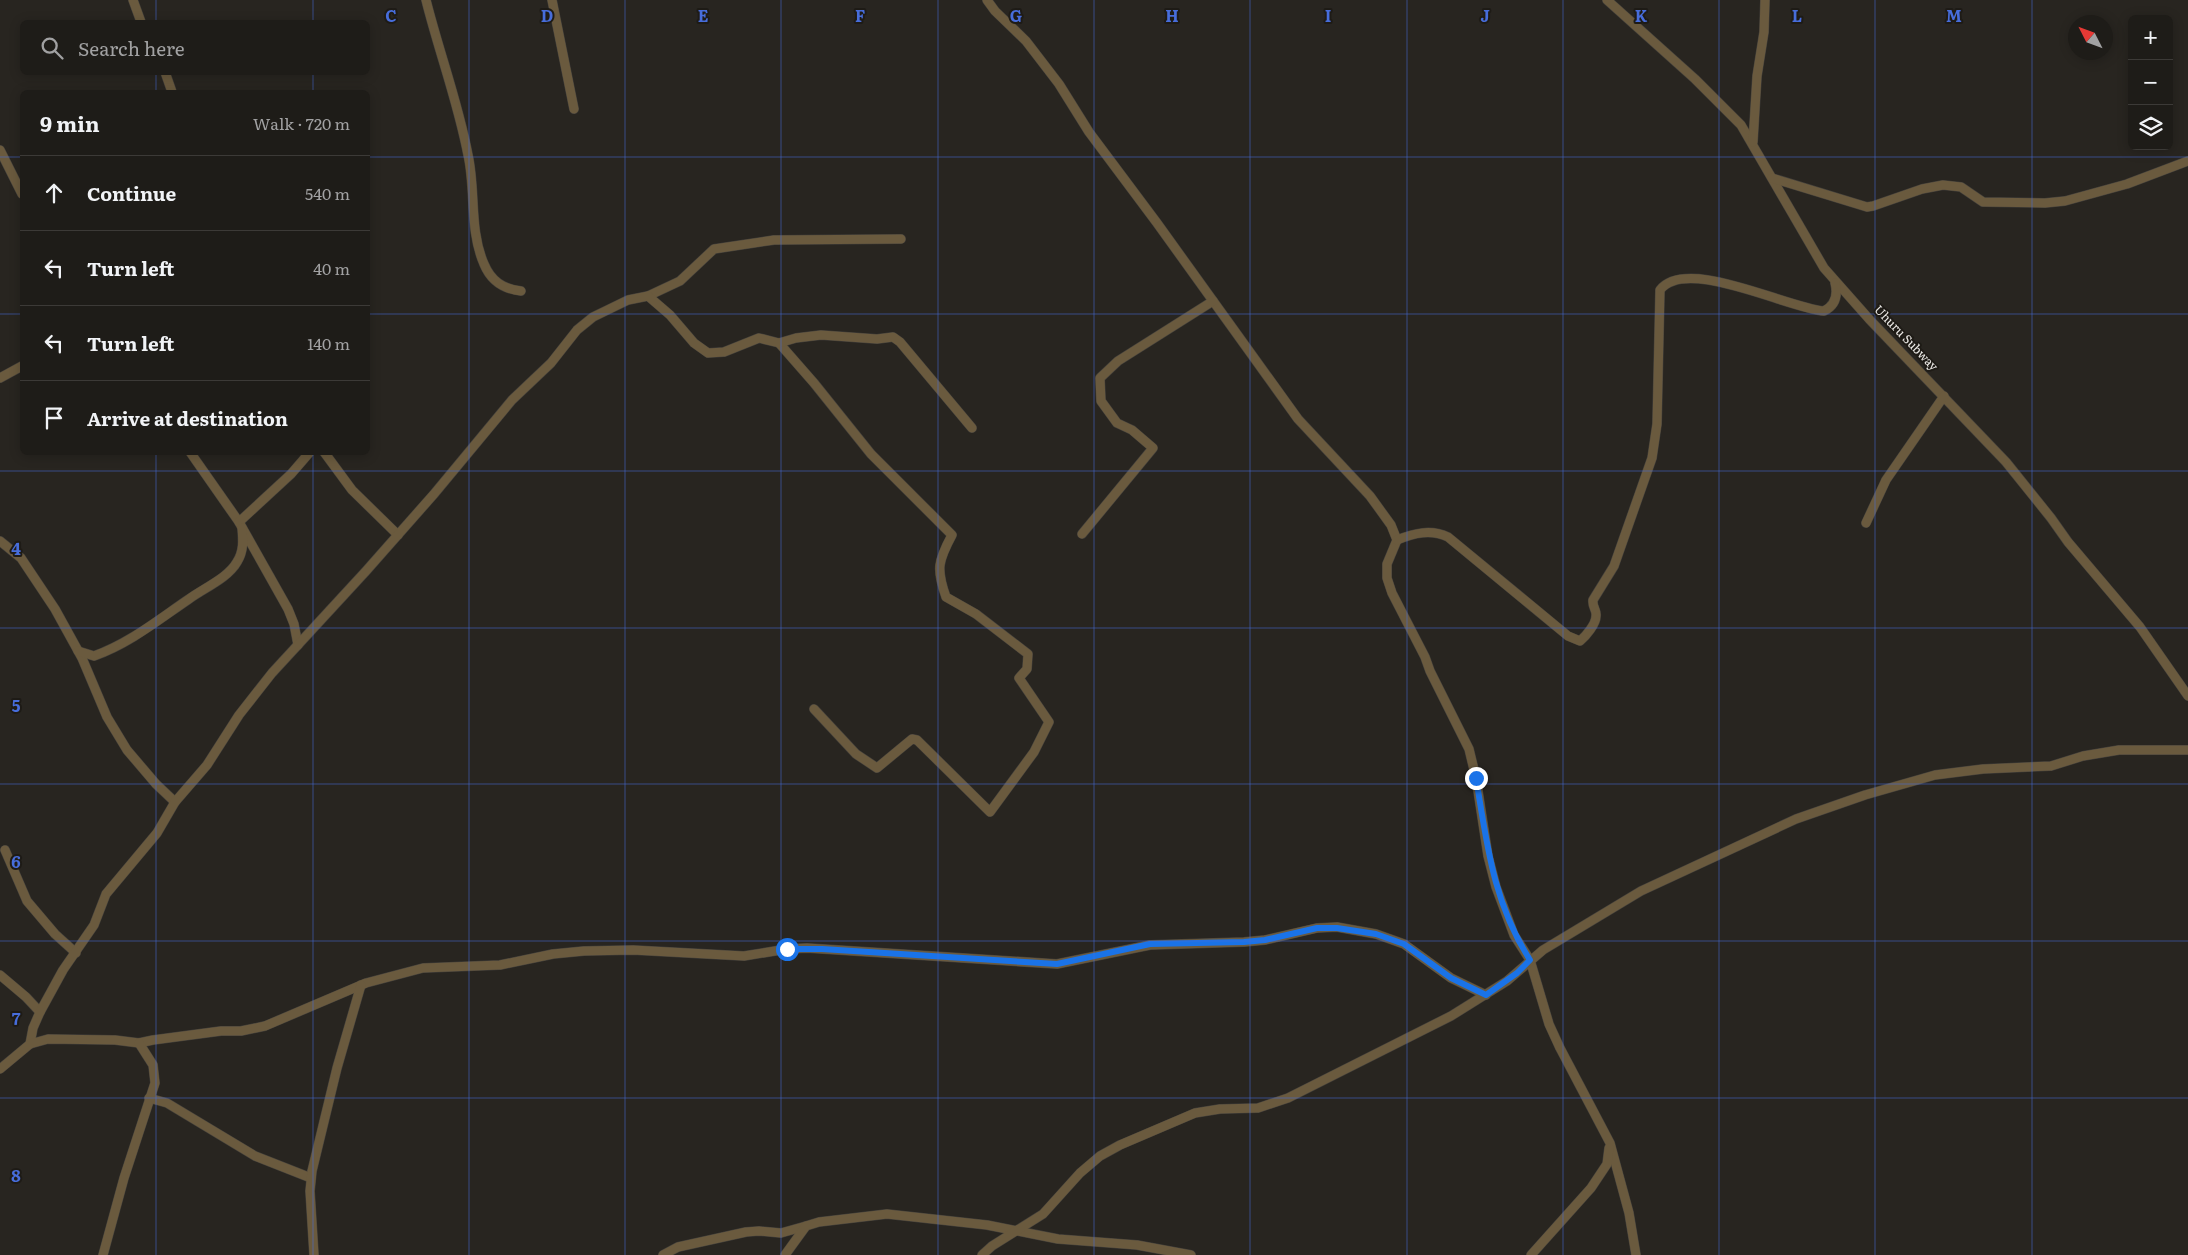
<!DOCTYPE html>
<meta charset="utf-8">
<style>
:root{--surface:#1e1c18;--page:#262521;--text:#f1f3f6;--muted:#a1a1a2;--line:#3c3a37}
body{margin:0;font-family:Literata,serif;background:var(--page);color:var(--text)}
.controls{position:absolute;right:15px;top:15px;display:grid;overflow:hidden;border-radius:8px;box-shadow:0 2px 12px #0003}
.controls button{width:45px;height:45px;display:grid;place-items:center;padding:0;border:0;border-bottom:1px solid var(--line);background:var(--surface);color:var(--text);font:25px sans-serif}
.compass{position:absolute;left:2068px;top:15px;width:45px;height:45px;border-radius:50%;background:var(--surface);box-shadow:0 2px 12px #0003;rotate:312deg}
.stop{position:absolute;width:15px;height:15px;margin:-11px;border:4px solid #1a73e8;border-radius:50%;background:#fff}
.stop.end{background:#1a73e8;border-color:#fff;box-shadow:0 1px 5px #0008}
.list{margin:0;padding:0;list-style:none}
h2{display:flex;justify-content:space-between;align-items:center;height:65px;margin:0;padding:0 20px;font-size:21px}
h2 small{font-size:16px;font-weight:400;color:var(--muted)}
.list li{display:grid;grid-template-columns:32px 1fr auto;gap:15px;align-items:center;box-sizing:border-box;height:75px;padding:0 20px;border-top:1px solid var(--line)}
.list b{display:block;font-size:19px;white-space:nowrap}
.list em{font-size:16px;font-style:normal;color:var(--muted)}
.icon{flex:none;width:28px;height:28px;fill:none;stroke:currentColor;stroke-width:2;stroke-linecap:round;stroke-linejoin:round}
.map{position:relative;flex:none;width:2188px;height:1255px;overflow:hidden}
.search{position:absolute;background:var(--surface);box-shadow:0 2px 12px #0003;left:20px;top:20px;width:350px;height:55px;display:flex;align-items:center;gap:12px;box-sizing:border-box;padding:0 18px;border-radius:8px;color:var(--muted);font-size:19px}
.panel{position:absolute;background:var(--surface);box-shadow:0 2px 12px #0003;left:20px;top:90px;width:350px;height:365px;border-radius:8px}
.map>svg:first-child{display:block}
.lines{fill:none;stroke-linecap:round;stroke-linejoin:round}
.minor-casing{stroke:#44413c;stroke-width:10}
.minor{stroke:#6a5a3e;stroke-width:9}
.route{stroke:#1a73e8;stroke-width:6}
.grid{fill:none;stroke:#476ddb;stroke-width:1;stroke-opacity:0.55}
.labels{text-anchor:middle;stroke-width:4;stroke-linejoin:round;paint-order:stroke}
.street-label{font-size:12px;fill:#edebe7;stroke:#1e1b16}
.grid-label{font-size:16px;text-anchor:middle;font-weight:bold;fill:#476ddb;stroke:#1e1b16;stroke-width:4;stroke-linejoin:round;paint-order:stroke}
</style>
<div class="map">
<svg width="2188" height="1255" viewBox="0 0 2188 1255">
<rect width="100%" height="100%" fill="#282520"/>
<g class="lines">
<g class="minor-casing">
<g id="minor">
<polyline points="133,0 141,22"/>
<path d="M426,0C439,52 458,102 468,155C476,190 469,230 484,264C491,281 503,289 521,291"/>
<polyline points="552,0 574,109"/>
<polyline points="987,0 995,11 1026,41 1059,84 1089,132 1157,223 1298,419 1370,496 1391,525 1397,540 1387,564 1387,578 1392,593 1425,657 1430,671 1469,749 1476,778 1488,856 1496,887 1514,935 1530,960 1549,1024 1560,1048 1610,1143 1629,1213 1636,1255"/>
<polyline points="1607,0 1695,79 1741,125 1824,268 1870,320 2006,462 2051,518 2068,542 2140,627 2188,696"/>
<polyline points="165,72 172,92"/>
<polyline points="1753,142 1757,76 1764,32 1765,0"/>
<polyline points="0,150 22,194"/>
<polyline points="1772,178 1867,207 1873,206 1922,189 1943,185 1961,187 1983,202 2045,203 2065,201 2127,184 2188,161"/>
<polyline points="648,296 680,281 714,249 774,240 901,239"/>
<path d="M779,343L814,383L871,454L952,535C938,561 936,569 946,597L976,614L1028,654L1027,669L1019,678L1049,722L1034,752L990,812L917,740L912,739L877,768L856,754L814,709"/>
<polyline points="0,378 22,366"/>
<polyline points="190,452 239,522 288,609 294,624 298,645"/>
<polyline points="324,452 352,490 398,535"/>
<polyline points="239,522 291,474 310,452"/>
<polyline points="1866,523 1886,480 1944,396"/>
<polyline points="1082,534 1153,448 1132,430 1117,423 1101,401 1100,378 1118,361 1213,301"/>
<path d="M1397,540C1414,533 1431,529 1448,537L1568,636L1580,641C1586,636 1596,624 1596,616C1597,610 1592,607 1593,600L1614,566L1652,458L1657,424L1660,290C1686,256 1787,308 1824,311C1836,305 1838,295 1835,283"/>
<polyline points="0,541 21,558 55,609 82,658 107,717 127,750 156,784 175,802"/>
<path d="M78,651L94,656C130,643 158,620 189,599C204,588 228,578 237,562C244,551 243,540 242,528"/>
<polyline points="5,850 27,901 55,934 76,953"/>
<polyline points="0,975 26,997 40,1012"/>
<polyline points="30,1044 33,1028 40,1012 63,970 94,925 106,894 157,833 175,802 207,765 239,715 272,673 366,571 434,494 512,400 551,363 577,330 593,317 628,300 648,296 670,315 694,343 708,353 724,352 759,338 779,343 796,338 821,335 877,339 893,337 900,342 972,428"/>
<polyline points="0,1069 30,1044 48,1039 115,1040 139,1043 153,1040 221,1031 241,1031 265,1026 366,983 423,968 500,965 553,954 584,951 633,950 744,956 787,949 807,948 1057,964 1150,945 1244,942 1265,940 1317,928 1337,927 1376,934 1404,944 1451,978 1486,995"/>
<polyline points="149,1098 167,1103 255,1156 311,1178"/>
<polyline points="103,1255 124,1178 155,1083 153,1065 139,1043"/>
<polyline points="314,1255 310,1191 312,1171 337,1068 361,985"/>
<polyline points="663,1255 678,1247 746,1232 759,1231 781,1233 806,1226"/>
<polyline points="785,1255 806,1226 819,1222 887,1214 987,1225 1058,1239 1137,1245 1191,1255"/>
<polyline points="982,1255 992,1246 1043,1214 1080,1173 1100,1156 1120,1145 1195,1113 1220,1109 1258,1108 1288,1098 1451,1016 1507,981 1543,950 1641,891 1796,819 1865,795 1935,775 1983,769 2051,766 2083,756 2119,750 2188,750"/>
<polyline points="1531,1255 1591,1188 1607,1164 1609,1148"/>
</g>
</g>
<use href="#minor" class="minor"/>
</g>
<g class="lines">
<path class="route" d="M787,949H822L1057,964L1150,944L1244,942L1265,940L1317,928H1337L1376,934L1404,944L1451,978L1486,995L1517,973L1530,960C1493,902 1487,844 1476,778"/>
</g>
<path class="grid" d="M156,0V22M313,0V22M469,0V1255M625,0V1255M781,0V1255M938,0V1255M1094,0V1255M1250,0V1255M1407,0V1255M1563,0V1255M1719,0V1255M1875,0V1255M2032,0V1255M156,72V92M313,72V92M0,157H22M368,157H2188M0,314H22M368,314H2188M156,452V1255M313,452V1255M0,471H2188M0,628H2188M0,784H2188M0,941H2188M0,1098H2188"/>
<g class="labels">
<g class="street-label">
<text transform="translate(1906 338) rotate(46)" y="4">Uhuru Subway</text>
</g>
</g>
<g class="grid-label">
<text x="391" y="22">C</text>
<text x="547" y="22">D</text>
<text x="703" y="22">E</text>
<text x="860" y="22">F</text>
<text x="1016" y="22">G</text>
<text x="1172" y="22">H</text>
<text x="1328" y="22">I</text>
<text x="1485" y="22">J</text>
<text x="1641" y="22">K</text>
<text x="1797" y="22">L</text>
<text x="1954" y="22">M</text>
<text x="16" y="555">4</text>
<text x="16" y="712">5</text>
<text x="16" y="868">6</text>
<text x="16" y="1025">7</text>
<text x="16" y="1182">8</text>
</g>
</svg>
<div class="controls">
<button>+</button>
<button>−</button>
<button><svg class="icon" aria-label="layers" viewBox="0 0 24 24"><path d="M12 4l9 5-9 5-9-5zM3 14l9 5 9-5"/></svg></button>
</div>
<svg class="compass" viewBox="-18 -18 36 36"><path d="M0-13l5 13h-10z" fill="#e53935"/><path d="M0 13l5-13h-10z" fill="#a1a1a2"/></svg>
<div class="stop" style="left:787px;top:949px"></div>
<div class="stop end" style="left:1476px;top:778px"></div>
<div class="search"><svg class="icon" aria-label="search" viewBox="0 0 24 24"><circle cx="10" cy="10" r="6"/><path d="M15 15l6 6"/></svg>Search here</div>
<section class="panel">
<h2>9 min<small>Walk · 720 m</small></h2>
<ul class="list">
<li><svg class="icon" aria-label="ahead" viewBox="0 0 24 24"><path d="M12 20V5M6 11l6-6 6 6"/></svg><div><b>Continue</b></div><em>540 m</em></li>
<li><svg class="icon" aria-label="left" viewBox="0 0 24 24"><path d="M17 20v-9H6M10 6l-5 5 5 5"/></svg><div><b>Turn left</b></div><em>40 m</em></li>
<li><svg class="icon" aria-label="left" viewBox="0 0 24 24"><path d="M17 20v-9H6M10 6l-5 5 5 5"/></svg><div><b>Turn left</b></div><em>140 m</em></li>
<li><svg class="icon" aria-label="arrive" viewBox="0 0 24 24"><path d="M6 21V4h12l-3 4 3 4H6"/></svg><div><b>Arrive at destination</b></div></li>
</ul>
</section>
</div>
